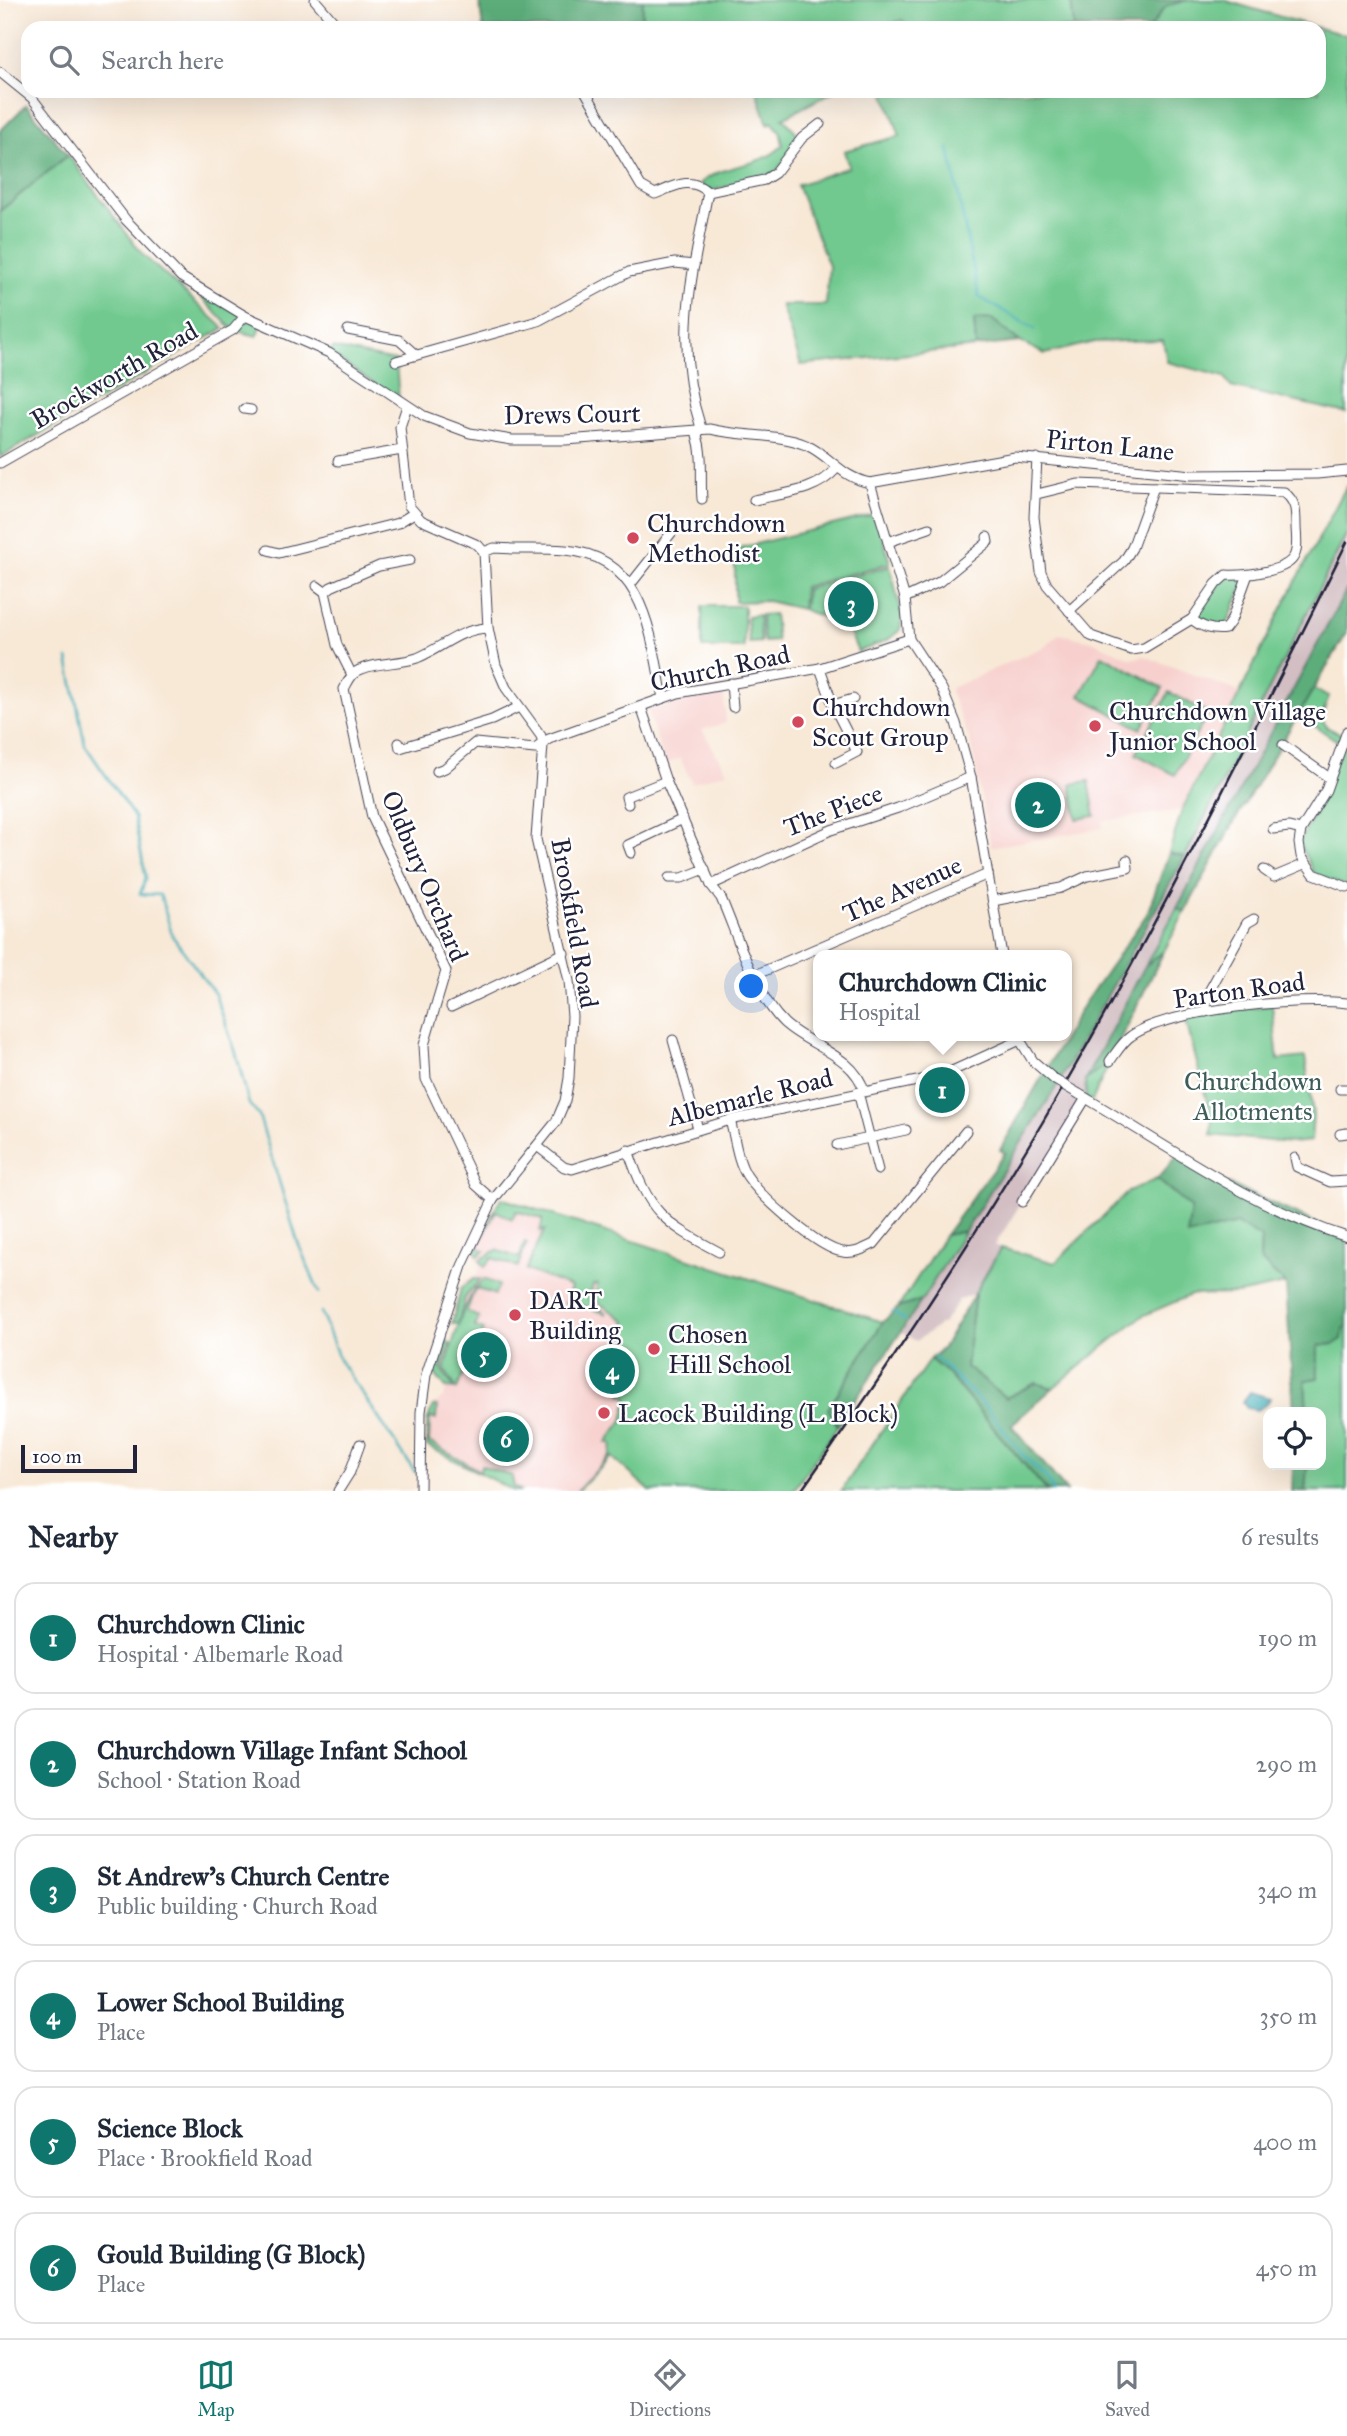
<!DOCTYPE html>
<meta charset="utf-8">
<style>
:root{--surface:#fff;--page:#f2f2f3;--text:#1f2937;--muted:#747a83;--line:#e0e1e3;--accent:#0f766e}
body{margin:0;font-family:"IM FELL Great Primer",serif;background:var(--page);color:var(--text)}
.controls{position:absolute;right:21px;bottom:21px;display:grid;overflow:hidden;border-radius:14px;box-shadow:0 7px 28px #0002}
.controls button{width:63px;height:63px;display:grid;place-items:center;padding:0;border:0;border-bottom:2px solid var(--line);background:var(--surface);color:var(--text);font:35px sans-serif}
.scale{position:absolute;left:21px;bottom:18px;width:116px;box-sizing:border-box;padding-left:7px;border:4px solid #22223b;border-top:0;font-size:19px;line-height:24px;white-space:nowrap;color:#22223b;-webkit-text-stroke:5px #fff;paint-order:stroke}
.you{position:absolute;left:752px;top:987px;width:24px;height:24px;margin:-18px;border:5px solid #fff;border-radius:50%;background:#1a73e8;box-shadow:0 0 0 10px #1a73e833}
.badge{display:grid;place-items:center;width:46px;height:46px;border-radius:50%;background:var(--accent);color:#fff;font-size:23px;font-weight:700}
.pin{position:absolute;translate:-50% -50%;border:4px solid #fff;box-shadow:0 2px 7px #0006}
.popup{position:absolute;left:813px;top:950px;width:259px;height:91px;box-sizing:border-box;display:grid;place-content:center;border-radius:14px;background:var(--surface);filter:drop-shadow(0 2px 5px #0005);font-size:23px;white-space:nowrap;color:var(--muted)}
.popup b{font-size:26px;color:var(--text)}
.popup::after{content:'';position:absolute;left:50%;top:100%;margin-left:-14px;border:14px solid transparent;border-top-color:var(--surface)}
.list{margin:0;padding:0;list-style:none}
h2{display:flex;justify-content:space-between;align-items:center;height:91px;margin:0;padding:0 28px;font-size:30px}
h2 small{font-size:23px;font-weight:400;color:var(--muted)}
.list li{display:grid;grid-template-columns:46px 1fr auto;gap:21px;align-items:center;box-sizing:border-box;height:112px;margin:0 14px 14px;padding:0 14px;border:2px solid var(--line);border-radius:21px}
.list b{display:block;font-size:26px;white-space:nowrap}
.list p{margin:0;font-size:23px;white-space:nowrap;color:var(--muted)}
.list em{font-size:23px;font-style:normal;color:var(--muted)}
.icon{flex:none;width:38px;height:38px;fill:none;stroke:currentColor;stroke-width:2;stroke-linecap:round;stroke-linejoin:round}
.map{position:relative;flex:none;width:1347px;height:1491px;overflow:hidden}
.search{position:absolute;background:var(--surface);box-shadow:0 7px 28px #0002;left:21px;right:21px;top:21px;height:77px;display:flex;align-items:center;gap:18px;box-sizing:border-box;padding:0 24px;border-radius:21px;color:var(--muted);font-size:26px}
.sheet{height:847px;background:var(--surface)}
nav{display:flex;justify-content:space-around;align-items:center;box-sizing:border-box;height:98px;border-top:2px solid var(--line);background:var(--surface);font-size:19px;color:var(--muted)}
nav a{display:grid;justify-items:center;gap:4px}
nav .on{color:var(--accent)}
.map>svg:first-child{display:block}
.built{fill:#f7d0cd}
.industrial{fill:#d2bec3}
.green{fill:#71c98f;stroke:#4a7665;stroke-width:2}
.forest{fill:#5cad7a;stroke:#3f685a;stroke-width:2}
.water{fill:#39aab5;stroke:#2e6678;stroke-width:2}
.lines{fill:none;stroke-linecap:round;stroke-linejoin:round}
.stream{stroke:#39aab5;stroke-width:2.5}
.minor-casing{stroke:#424052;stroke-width:11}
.minor{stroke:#fff;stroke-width:9}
.rail{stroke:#22223b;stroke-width:2.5}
.minor-bridge-casing{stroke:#424052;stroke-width:11;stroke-linecap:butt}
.minor-bridge{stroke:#fff;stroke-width:9}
.poi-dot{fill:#d1495b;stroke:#fff;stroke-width:2.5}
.labels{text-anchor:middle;stroke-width:5;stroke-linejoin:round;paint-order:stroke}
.street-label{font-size:26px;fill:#22223b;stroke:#fff}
.poi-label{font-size:26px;fill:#22223b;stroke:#fff;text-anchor:start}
.park-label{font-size:26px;fill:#3e5c58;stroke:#fff}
</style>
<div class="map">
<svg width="1347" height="1491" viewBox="0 0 1347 1491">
<rect width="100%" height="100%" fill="#fff"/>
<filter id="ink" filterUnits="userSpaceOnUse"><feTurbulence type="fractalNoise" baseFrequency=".0143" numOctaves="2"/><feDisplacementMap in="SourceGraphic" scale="14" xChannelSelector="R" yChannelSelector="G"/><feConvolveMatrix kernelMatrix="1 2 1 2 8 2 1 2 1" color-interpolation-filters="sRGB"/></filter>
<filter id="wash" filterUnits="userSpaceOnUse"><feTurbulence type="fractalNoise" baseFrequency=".00686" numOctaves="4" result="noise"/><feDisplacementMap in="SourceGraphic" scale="28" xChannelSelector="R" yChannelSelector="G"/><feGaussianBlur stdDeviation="1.57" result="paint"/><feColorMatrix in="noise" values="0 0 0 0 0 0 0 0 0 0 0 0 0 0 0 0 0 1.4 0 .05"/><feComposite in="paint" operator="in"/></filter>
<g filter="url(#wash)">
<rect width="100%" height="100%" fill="#f8e8d6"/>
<g class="built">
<polygon points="1059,634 1092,641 1132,659 1144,656 1242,693 1182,810 1102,821 1103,828 991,847 970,740 950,692 951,688 1046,646"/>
<polygon points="723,691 726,723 702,730 727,772 692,783 680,758 665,765 648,711"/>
<polygon points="501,1198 701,1265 883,1322 650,1491 612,1457 578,1491 514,1491 427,1446 429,1415 434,1404 444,1397 446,1388 434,1372 446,1340 451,1344 461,1325 452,1324 457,1299 464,1282 477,1274 480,1268 475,1248"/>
</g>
<polygon class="industrial" points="1347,533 1347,589 1298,687 1104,1041 1085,1080 1086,1098 995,1245 1001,1248 975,1293 959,1300 943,1323 916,1341 902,1333 1054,1091 1148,926"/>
<g class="green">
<polygon points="643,0 1071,0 1074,28 909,28 902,20 882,28 645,28 642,24"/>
<polygon points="1187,0 1223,0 1319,28 1150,28 1166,6"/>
<polygon points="1319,28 1347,35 1346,413 1231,387 1225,377 1167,362 1163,340 1094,342 1045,354 1020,342 991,319 974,320 976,347 801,365 781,305 826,305 829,266 797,185 849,167 844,151 900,136 884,91 1319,91"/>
<path d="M757,91H834L783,118L802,138L775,173L708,192L700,184C723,162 761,169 783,145L780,131L772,122L768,124Z"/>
<polygon points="68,155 143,255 224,328 0,457 0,211"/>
<polygon points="181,277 261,324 257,336 233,330"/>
<polygon points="333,348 396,361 399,401 329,353"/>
<polygon points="1347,485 1347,533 1185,857 1169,853 1182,810 1280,612"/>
<polygon points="877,514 890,563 804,587 802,609 767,601 735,602 735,549"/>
<polygon points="890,566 902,616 900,630 888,640 858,652 847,626 804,610 806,589"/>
<polygon points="1226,575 1247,577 1225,629 1192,619"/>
<rect x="702" y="606" width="42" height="42"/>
<polygon points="774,614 777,641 764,642 761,615"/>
<polygon points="759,615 761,642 749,643 747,616"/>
<polygon points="1102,655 1163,688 1141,729 1080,696"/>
<polygon points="1313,689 1329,696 1321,719 1328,728 1345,736 1347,731 1347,887 1314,874 1299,843 1326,790 1342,744 1298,715"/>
<polygon points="1169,692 1208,713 1175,775 1136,754"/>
<polygon points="1089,781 1095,816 1077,819 1071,784"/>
<polygon points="1177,908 1185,912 1164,951 1145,966"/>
<polygon points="1272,1005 1278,1060 1305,1057 1313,1115 1311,1141 1291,1143 1211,1135 1212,1121 1185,1017"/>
<polygon points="1110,1061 1092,1101 1086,1098 1085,1080"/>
<polygon points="1157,1179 1191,1208 1238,1224 1261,1237 1260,1260 1286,1284 1238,1294 1191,1295 1142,1316 1053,1388 1036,1383 1006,1398 966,1367 975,1293 1001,1248 1055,1263 1128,1192"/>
<path d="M501,1198L883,1322L828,1409L838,1426L793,1491H650L612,1457L577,1491L610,1456L612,1444L607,1442L623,1420L628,1397L621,1394L632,1366L622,1362L627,1340L620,1337L626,1321L593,1299L598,1284L593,1285L589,1300L607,1314L575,1303L573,1306L565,1303L571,1287L526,1270C532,1256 538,1242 545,1230L540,1231L543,1219L516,1211L512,1219L496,1211L478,1247L485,1251L478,1256L475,1248Z"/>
<polygon points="965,1231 922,1300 898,1308 945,1235"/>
<polygon points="525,1242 527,1243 518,1267 492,1258 485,1267 480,1260 497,1250 519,1258"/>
<polygon points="474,1279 480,1279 465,1298 458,1324 452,1324 461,1288"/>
<path d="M484,1279L499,1285L495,1295L475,1288L467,1311L479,1318L475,1327L484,1330L473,1357L465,1354L463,1360L468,1362L457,1389L444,1369C456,1339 460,1303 484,1279Z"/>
<polygon points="1347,1327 1347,1491 1305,1491 1307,1465 1321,1465 1321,1412 1307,1412 1305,1380 1318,1378 1318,1345 1334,1344 1342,1339 1342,1328"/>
<polygon points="446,1340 450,1344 441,1369 455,1389 446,1388 434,1373"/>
<polygon points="930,1359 947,1373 1047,1491 841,1491"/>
<polygon points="433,1406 437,1406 436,1419 430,1418 429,1442 480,1471 481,1465 512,1476 514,1487 522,1491 514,1491 427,1446 427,1421"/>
</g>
<g class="forest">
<polygon points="479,0 643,0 642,24 630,28 483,28"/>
<polygon points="1071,0 1187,0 1166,6 1150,28 1074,28"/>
<polygon points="26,105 68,155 0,211 0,131"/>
<polygon points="992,319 1020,342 976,347 974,320"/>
<polygon points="1347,589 1347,633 1234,822 1185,912 1177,908"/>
<polygon points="1169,853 1185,857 1054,1091 965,1231 945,1235 1005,1153 1000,1150 1083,1005 1147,914"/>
<polygon points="1164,951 1110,1061 1085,1080 1145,966"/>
<polygon points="1179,1154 1222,1181 1347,1237 1347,1327 1343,1328 1342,1339 1334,1344 1318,1346 1318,1378 1305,1380 1307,1412 1294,1412 1286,1284 1260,1260 1261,1237 1237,1224 1187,1236 1191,1208 1157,1179"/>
<polygon points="975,1293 966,1367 1006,1398 1036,1383 1053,1388 1011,1425 1067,1491 1047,1491 947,1373 930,1359 943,1348"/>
<polygon points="922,1300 838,1426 828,1409 883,1322 898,1308"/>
<polygon points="1293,1465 1307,1465 1305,1491 1292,1491"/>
</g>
<polygon class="water" points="1250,1392 1270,1398 1267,1404 1257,1410 1247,1408 1243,1403"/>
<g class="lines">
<g class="stream">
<polyline points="949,148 979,297 1035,329"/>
<polyline points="68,659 85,745 134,817 146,878 140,894 160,895 173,937 215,994 236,1053 249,1104 259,1116 298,1243 319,1293"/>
<polyline points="321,1312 340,1361 415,1472"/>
<polyline points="893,1312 904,1320"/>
<polyline points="934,1356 985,1406 1023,1455 1047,1478 1053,1491"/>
</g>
</g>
</g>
<g filter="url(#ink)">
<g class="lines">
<g class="minor-casing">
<g id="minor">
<polyline points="315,0 339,28"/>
<path d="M0,72L32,98L126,220L181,277L245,316L329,353L424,416L470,433L512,440H566L710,429C741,437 777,433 806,445C831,456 840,477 870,483L1015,457L1192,475L1317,474L1347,471"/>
<path d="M585,91L641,186L655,194C675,186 690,176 708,192"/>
<polyline points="708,192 764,180 775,173 802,138 820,124"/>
<polyline points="348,330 399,340 416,355"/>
<polyline points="396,361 538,321 629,272 675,263 694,265"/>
<polyline points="407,406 400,427 409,506 421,520 478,545 484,552 488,628 496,665 506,688 541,736 543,745 536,839 569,981 572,1016 569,1078 565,1101 556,1122 493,1200 462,1266 426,1375 421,1412 420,1491"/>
<polyline points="244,409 251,410"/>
<path d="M701,428C673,342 692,277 708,192"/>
<path d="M701,428L697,435C704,457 700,477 702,499"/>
<polyline points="338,461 402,450"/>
<polyline points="0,463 233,330 245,316"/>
<polyline points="870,483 905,598 909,639 942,689 956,723 971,777 1002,955"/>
<path d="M1037,494L1078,484L1284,492C1296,502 1296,510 1296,526C1296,535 1299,550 1293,558C1284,572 1242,576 1226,575L1216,584L1192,619L1144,648L1131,650L1091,636L1047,585L1041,572L1034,517L1037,458"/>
<path d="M754,500C784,493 816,492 836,469"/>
<polyline points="888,542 929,528"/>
<polyline points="268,550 279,553 398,523 414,513"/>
<path d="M484,552L494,548C518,550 542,548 565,550C646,556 651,637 663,698"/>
<polyline points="630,585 676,527"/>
<polyline points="317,586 325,592 337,645 352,675"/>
<polyline points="325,592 331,587 379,566 410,560"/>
<polyline points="905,598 939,582 988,542 987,537"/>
<polyline points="1069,611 1124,561 1132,548 1154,487"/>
<path d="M1192,619C1200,627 1214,631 1225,629L1231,621L1247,577"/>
<path d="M488,628C459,629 442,648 417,658C399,664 379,662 362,669C352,672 349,680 344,689L372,817L446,971L424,1045L426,1079L476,1185L493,1200"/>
<polyline points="820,668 833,705 857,752 836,763"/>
<polyline points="731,683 733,707"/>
<polyline points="833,705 853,699"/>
<path d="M641,707L666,781L711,885L721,898C737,935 755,995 784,1023C809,1046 855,1056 864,1091"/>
<polyline points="1347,731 1326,790 1301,830 1299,843 1301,856 1314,874 1347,887"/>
<polyline points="399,743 400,748 492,720 519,707"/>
<polyline points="1283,745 1328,777"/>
<polyline points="437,771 445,768 475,743 535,749 549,739 678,693 820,668 909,639"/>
<polyline points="628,804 626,797 666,781"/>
<polyline points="1273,829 1289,827 1301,830"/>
<polyline points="631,853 628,845 683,819"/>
<polyline points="1264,870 1274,877 1305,864"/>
<polyline points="669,878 682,878 705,869"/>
<polyline points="711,885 831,830 898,808 971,777"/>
<polyline points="993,901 1061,888 1087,876 1128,868 1127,860"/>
<polyline points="755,975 988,874"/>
<polyline points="451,1007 564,953"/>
<polyline points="1206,1012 1207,995 1247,923 1254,919"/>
<polyline points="1018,1037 1033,1061 1055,1080"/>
<polyline points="673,1040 698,1129"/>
<path d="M1110,1061C1116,1053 1123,1041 1131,1036C1168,1009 1302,997 1347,1003"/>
<polyline points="1340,1089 1347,1089"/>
<polyline points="858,1092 878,1170"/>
<path d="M1079,1094C1167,1145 1249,1206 1347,1237"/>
<path d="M730,1120C735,1138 737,1161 747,1176C761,1197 819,1249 843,1252C855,1254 863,1249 874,1244L966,1131"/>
<polyline points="1340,1134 1347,1133"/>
<polyline points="837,1145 906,1130"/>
<polyline points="537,1146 564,1167 572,1169 730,1120 941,1076 1018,1041"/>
<path d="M628,1150C649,1212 662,1222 719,1252"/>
<polyline points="1295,1158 1297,1167 1330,1182 1347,1181"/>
<polyline points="1022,1202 1086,1098"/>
<polyline points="338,1491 350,1472 360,1444"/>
</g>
</g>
<use href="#minor" class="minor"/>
<path class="rail" d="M801,1491C897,1356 991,1213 1073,1070C1172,897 1259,720 1347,542"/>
<g class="minor-bridge-casing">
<polyline id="minor-bridge" points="1055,1080 1079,1094"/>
</g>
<use href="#minor-bridge" class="minor-bridge"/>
</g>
</g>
<g class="poi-dot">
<circle cx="633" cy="538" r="7"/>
<circle cx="798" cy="722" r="7"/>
<circle cx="1095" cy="726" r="7"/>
<circle cx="515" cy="1315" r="7"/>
<circle cx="654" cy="1349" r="7"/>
<circle cx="604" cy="1413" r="7"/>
</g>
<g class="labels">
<g class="street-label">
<text transform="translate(114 375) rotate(-30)" y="9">Brockworth Road</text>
<text transform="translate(572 414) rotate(-1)" y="9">Drews Court</text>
<text transform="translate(1110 445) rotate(6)" y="9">Pirton Lane</text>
<text transform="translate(720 668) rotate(-12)" y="9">Church Road</text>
<text transform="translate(833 810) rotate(-21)" y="9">The Piece</text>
<text transform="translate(425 876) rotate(67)" y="9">Oldbury Orchard</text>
<text transform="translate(902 889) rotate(-24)" y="9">The Avenue</text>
<text transform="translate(575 923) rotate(80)" y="9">Brookfield Road</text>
<text transform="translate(1239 990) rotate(-8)" y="9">Parton Road</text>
<text transform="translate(750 1097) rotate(-14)" y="9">Albemarle Road</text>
</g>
<g class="poi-label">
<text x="647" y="532">Churchdown<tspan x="647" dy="30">Methodist</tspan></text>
<text x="812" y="716">Churchdown<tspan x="812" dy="30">Scout Group</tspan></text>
<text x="1109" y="720">Churchdown Village<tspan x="1109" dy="30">Junior School</tspan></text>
<text x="529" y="1309">DART<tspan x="529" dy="30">Building</tspan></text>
<text x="668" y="1343">Chosen<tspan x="668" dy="30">Hill School</tspan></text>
<text x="618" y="1422">Lacock Building (L Block)</text>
</g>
<g class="park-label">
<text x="1253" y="1090">Churchdown<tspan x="1253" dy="30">Allotments</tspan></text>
</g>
</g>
</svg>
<div class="controls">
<button><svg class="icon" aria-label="locate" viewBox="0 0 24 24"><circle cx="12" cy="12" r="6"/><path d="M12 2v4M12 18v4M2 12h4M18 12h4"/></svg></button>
</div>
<div class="scale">100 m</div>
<div class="you"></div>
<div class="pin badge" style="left:942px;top:1090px">1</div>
<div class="popup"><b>Churchdown Clinic</b>Hospital</div>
<div class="pin badge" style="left:1038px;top:805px">2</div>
<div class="pin badge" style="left:851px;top:604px">3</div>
<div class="pin badge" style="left:612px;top:1371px">4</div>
<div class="pin badge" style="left:484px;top:1355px">5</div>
<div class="pin badge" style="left:506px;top:1439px">6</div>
<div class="search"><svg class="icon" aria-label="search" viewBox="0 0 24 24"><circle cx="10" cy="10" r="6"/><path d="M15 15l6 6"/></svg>Search here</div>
</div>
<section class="sheet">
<h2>Nearby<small>6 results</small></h2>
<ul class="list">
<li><span class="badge">1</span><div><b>Churchdown Clinic</b><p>Hospital · Albemarle Road</p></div><em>190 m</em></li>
<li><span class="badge">2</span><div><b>Churchdown Village Infant School</b><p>School · Station Road</p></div><em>290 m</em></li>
<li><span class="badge">3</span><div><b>St Andrew's Church Centre</b><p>Public building · Church Road</p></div><em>340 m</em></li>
<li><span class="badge">4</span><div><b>Lower School Building</b><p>Place</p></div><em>350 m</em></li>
<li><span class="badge">5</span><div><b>Science Block</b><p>Place · Brookfield Road</p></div><em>400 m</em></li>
<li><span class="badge">6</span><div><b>Gould Building (G Block)</b><p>Place</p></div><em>450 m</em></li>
</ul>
</section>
<nav>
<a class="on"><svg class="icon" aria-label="map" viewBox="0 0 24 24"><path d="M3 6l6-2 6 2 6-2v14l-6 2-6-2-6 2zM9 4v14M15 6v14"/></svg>Map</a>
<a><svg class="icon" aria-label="directions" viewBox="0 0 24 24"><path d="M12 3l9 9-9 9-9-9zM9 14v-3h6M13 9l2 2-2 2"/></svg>Directions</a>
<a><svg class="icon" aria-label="saved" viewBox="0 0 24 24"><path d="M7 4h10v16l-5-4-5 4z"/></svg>Saved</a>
</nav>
